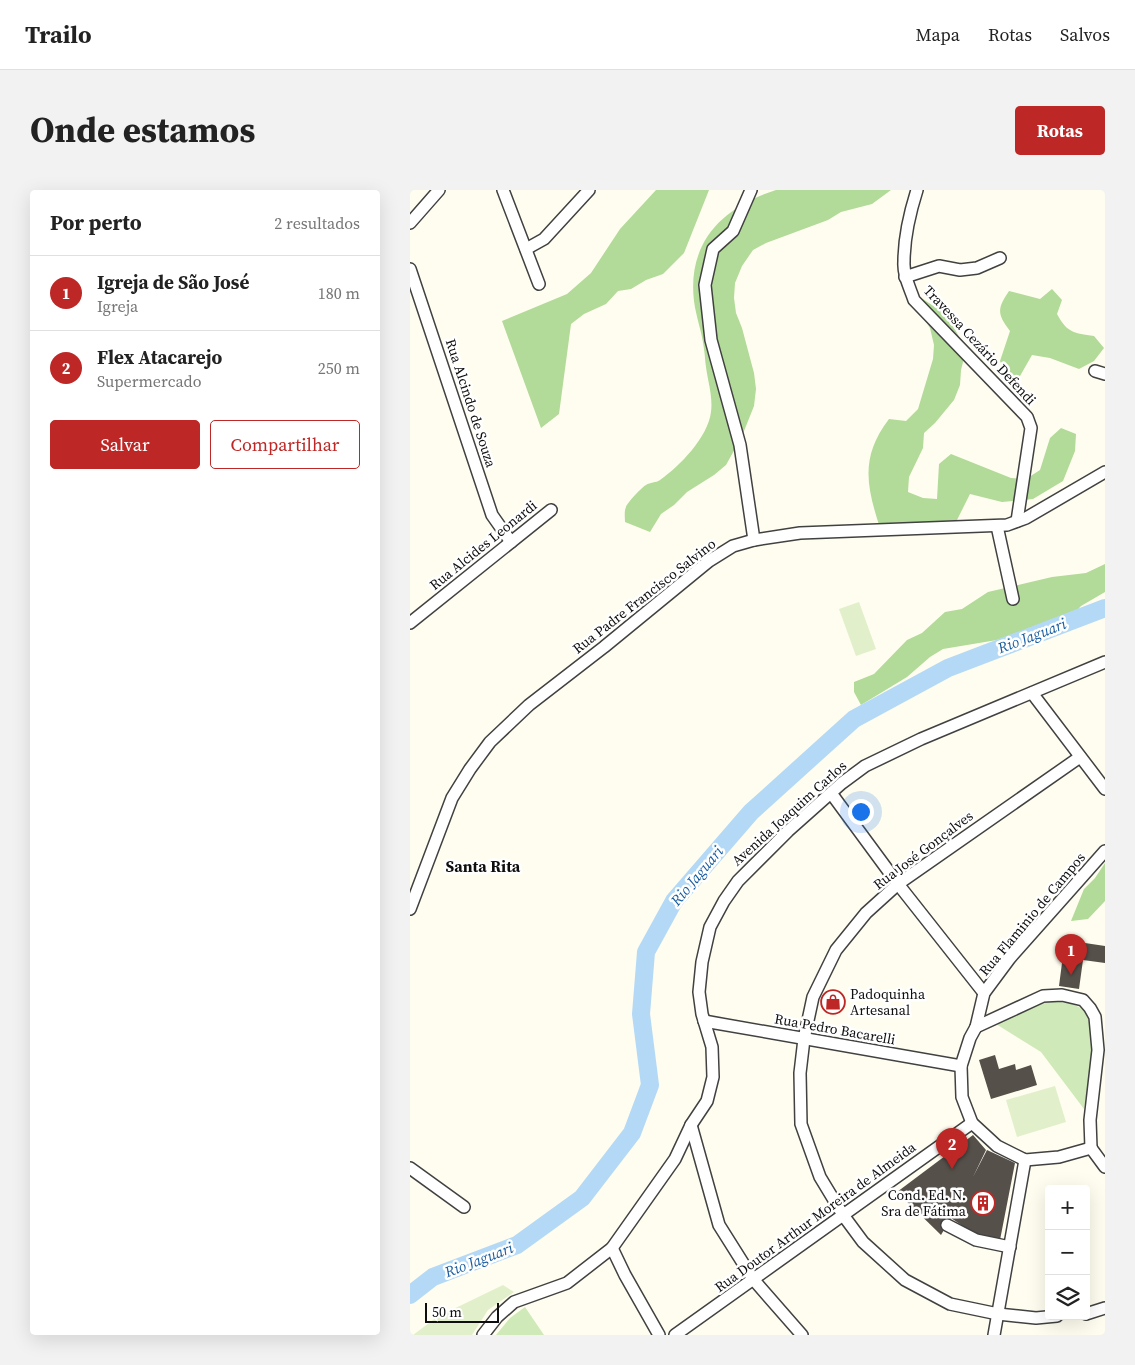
<!DOCTYPE html>
<html lang="pt">
<meta charset="utf-8">
<style>
:root{--surface:#fff;--page:#f2f2f2;--text:#222;--muted:#767676;--line:#e0e0e0;--accent:#bd2826}
body{margin:0;font-family:"Source Serif 4",serif;background:var(--page);color:var(--text)}
.controls{position:absolute;right:15px;bottom:15px;display:grid;overflow:hidden;border-radius:5px;box-shadow:0 5px 20px #0002}
.controls button{width:45px;height:45px;display:grid;place-items:center;padding:0;border:0;border-bottom:1px solid var(--line);background:var(--surface);color:var(--text);font:25px sans-serif}
.scale{position:absolute;left:15px;bottom:12px;width:74px;box-sizing:border-box;padding-left:5px;border:2px solid #0e0e0e;border-top:0;font-size:14px;line-height:18px;white-space:nowrap;color:#0e0e0e;-webkit-text-stroke:4px #fff;paint-order:stroke}
.you{position:absolute;left:450px;top:621px;width:18px;height:18px;margin:-12px;border:4px solid #fff;border-radius:50%;background:#1a73e8;box-shadow:0 0 0 8px #1a73e833}
.badge{display:grid;place-items:center;width:32px;height:32px;border-radius:50%;background:var(--accent);color:#fff;font-size:16px;font-weight:700}
.pin{position:absolute;translate:-50% -41px;filter:drop-shadow(0 1px 2px #0008)}
.pin::after{content:'';position:absolute;top:26px;width:18px;height:15px;background:inherit;clip-path:polygon(0 0,100% 0,50% 100%)}
.list{margin:0;padding:0;list-style:none}
h2{display:flex;justify-content:space-between;align-items:center;height:65px;margin:0;padding:0 20px;font-size:21px}
h2 small{font-size:16px;font-weight:400;color:var(--muted)}
.list li{display:grid;grid-template-columns:32px 1fr auto;gap:15px;align-items:center;box-sizing:border-box;height:75px;padding:0 20px;border-top:1px solid var(--line)}
.list b{display:block;font-size:19px;white-space:nowrap}
.list p{margin:0;font-size:16px;white-space:nowrap;color:var(--muted)}
.list em{font-size:16px;font-style:normal;color:var(--muted)}
.actions{display:flex;gap:10px;padding:15px 20px}
.actions a{flex:1;padding:11px 0;border:1px solid var(--accent);border-radius:5px;text-align:center;font-size:18px;color:var(--accent)}
.actions .main{background:var(--accent);color:#fff}
.icon{flex:none;width:28px;height:28px;fill:none;stroke:currentColor;stroke-width:2;stroke-linecap:round;stroke-linejoin:round}
.map{position:relative;flex:none;width:695px;height:1145px;overflow:hidden;border-radius:5px}
header{display:flex;align-items:center;gap:30px;box-sizing:border-box;height:70px;padding:0 25px;background:var(--surface);border-bottom:1px solid var(--line)}
header strong{font-size:24px}
nav{display:flex;gap:28px;margin-inline-start:auto;font-size:18px}
.intro{display:flex;align-items:center;justify-content:space-between;box-sizing:border-box;height:120px;padding:0 30px}
h1{margin:0;font-size:35px}
.button{padding:12px 22px;border-radius:5px;background:var(--accent);color:#fff;font-size:18px;font-weight:700}
main{display:flex;gap:30px;padding:0 30px}
aside{flex:1;background:var(--surface);border-radius:5px;box-shadow:0 5px 20px #0002}
.map>svg:first-child{display:block}
.green{fill:#cfe9b8}
.forest{fill:#b2da98}
.pitch{fill:#e1f0ca}
.lines{fill:none;stroke-linecap:round;stroke-linejoin:round}
.river{stroke:#b4d9f6;stroke-width:18}
.building{fill:#56504a}
.minor-casing{stroke:#414141;stroke-width:14}
.minor{stroke:#fff;stroke-width:11}
.labels{text-anchor:middle;stroke-width:5;stroke-linejoin:round;paint-order:stroke}
.street-label{font-size:14px;fill:#0e0e0e;stroke:#fff}
.poi-label{font-size:14px;fill:#0e0e0e;stroke:#fff;text-anchor:start}
.water-label{font-size:15px;font-style:italic;fill:#175c9f;stroke:#fff}
.quarter-label{font-size:16px;font-weight:bold;fill:#0e0e0e;stroke:#fff}
</style>
<header>
<strong>Trailo</strong>
<nav><a>Mapa</a><a>Rotas</a><a>Salvos</a></nav>
</header>
<div class="intro"><h1>Onde estamos</h1><a class="button">Rotas</a></div>
<main>
<aside>
<h2>Por perto<small>2 resultados</small></h2>
<ul class="list">
<li><span class="badge">1</span><div><b>Igreja de São José</b><p>Igreja</p></div><em>180 m</em></li>
<li><span class="badge">2</span><div><b>Flex Atacarejo</b><p>Supermercado</p></div><em>250 m</em></li>
</ul>
<div class="actions"><a class="main">Salvar</a><a>Compartilhar</a></div>
</aside>
<div class="map">
<svg width="695" height="1145" viewBox="0 0 695 1145">
<rect width="100%" height="100%" fill="#fffdef"/>
<g class="green">
<path d="M636,809C647,812 664,812 673,820C690,834 677,899 674,919L631,862L586,834Z"/>
<polygon points="115,1117 134,1145 86,1145 100,1128"/>
</g>
<g class="forest">
<polygon points="246,0 299,0 274,63 253,84 236,90 221,99 208,101 196,114 174,124 161,134 149,224 131,238 92,131 157,104 181,83 210,39"/>
<path d="M366,0H481L462,14L431,22L418,30L356,53L343,60L332,76L325,93L324,108L326,123L332,138L344,183L346,199L344,216L332,246L316,275L304,285L277,302L264,315L251,324L240,342L215,332C215,328 214,321 216,317C217,313 232,297 236,295C240,292 246,293 250,290C270,276 298,247 301,222C303,207 298,192 296,177C295,171 295,165 294,159C292,142 286,127 284,111C277,52 313,17 366,0Z"/>
<path d="M642,99L652,110L647,124C657,143 664,143 684,146L694,158L684,171L669,179L640,168L622,165L606,193L597,186L590,171L600,141C587,124 587,119 599,101L630,109Z"/>
<path d="M508,106L536,124L551,150L555,164L551,180L550,195L544,210L525,233L514,243L513,258L499,287L498,302L513,308L527,309L529,274L541,264L601,288L616,289L630,280L640,248L651,238L666,244L665,261L653,291L623,309L592,312L560,304L545,334L516,345L471,341C457,298 449,268 479,229L496,231L508,219L523,169L524,155L520,138L511,124Z"/>
<polygon points="695,374 695,402 671,416 661,427 616,440 587,450 533,459 520,467 497,487 451,515 444,502 444,492 464,484 497,450 512,443 535,422 552,419 578,402 642,387 676,383"/>
<polygon points="695,673 695,711 678,729 661,731 674,699 685,688"/>
</g>
<g class="pitch">
<polygon points="449,412 466,459 446,466 429,419"/>
<polygon points="645,896 656,932 607,947 596,910"/>
<polygon points="93,1095 104,1102 78,1120 62,1145 3,1145 27,1127"/>
</g>
<g class="lines">
<polyline class="river" points="0,1105 23,1087 107,1055 172,1008 222,943 240,895 231,824 236,762 264,711 341,622 444,529 538,478 695,418"/>
</g>
<g class="building">
<polygon points="655,750 695,756 695,773 673,770 669,799 649,796"/>
<polygon points="416,802 435,809 430,822 411,815"/>
<polygon points="585,865 589,879 605,874 606,880 621,875 627,895 581,909 569,870"/>
<polygon points="563,945 576,960 563,987 577,960 605,973 590,1050 569,1047 541,1028 531,1045 487,1002"/>
</g>
<g class="lines">
<g class="minor-casing">
<g id="minor">
<polyline points="93,0 129,94"/>
<polyline points="341,0 323,41 303,59 295,95 301,150 330,255 344,350"/>
<path d="M507,0C500,22 494,49 494,72C493,85 500,98 504,110L617,227L621,238L607,331"/>
<polyline points="0,33 29,0"/>
<polyline points="116,59 134,49 179,0"/>
<polyline points="0,79 82,325 101,352"/>
<polyline points="495,87 529,76 550,80 567,78 590,68"/>
<polyline points="685,181 695,184"/>
<polyline points="587,336 603,409"/>
<polyline points="0,433 141,320"/>
<polyline points="622,503 695,599"/>
<polyline points="421,603 488,694 574,803"/>
<polyline points="0,719 42,608 60,579 80,552 119,515 194,457 299,371 323,356 344,350 390,343 597,335 616,328 695,282"/>
<polyline points="294,831 551,876"/>
<polyline points="566,837 633,806 652,805 673,810 680,818 685,827 688,860 680,930 681,958"/>
<polyline points="281,935 309,1035 343,1089 392,1145"/>
<polyline points="681,958 649,967 615,970 587,956 562,933 552,907 551,876 560,848 566,837 574,803 600,768 695,661"/>
<polyline points="681,958 695,977"/>
<polyline points="0,978 54,1017"/>
<polyline points="537,1035 566,1050 600,1057"/>
<polyline points="202,1058 215,1085 249,1145"/>
<polyline points="676,1124 695,1118"/>
<polyline points="647,1126 626,1128 588,1124 540,1114 495,1090 453,1052 433,1025 410,987 391,934 390,883 394,849 403,807 426,760 456,723 488,694 670,567"/>
<polyline points="73,1145 87,1127 104,1112 157,1093 202,1058 265,969 281,935 297,911 303,887 302,857 292,824 289,802 292,772 300,737 314,711 328,691 378,641 432,593 455,576 511,549 695,472"/>
<polyline points="265,1145 562,933"/>
<polyline points="584,1145 615,970"/>
</g>
</g>
<use href="#minor" class="minor"/>
</g>
<defs>
<g id="shop-ring" transform="scale(1.25)"><circle r="9.5" fill="#fff" stroke="#bd2826" stroke-width="1.5"/><path d="M-5-2.5h2.3a2.7 3.5 0 0 1 5.4 0H5L5.5 6h-11ZM-1.5-2.5h3a1.5 2.3 0 0 0-3 0Z" fill="#bd2826"/></g>
<g id="building-ring" transform="scale(1.25)"><circle r="9.5" fill="#fff" stroke="#bd2826" stroke-width="1.5"/><path d="M-4-6H4V6H1V3H-1V6H-4ZM-2.5-4.3h1.7v1.8h-1.7ZM.8-4.3h1.7v1.8H.8ZM-2.5-1h1.7V.8h-1.7ZM.8-1h1.7V.8H.8Z" fill="#bd2826"/></g>
</defs>
<g fill-rule="evenodd">
<use href="#shop-ring" x="423" y="812"/>
<use href="#building-ring" x="573" y="1013"/>
</g>
<g class="labels">
<g class="street-label">
<text transform="translate(570 155) rotate(47)" y="5">Travessa Cezário Defendi</text>
<text transform="translate(61 213) rotate(72)" y="5">Rua Alcindo de Souza</text>
<text transform="translate(73 355) rotate(-39)" y="5">Rua Alcides Leonardi</text>
<text transform="translate(234 406) rotate(-38)" y="5">Rua Padre Francisco Salvino</text>
<text transform="translate(379 623) rotate(-42)" y="5">Avenida Joaquim Carlos</text>
<text transform="translate(513 660) rotate(-37)" y="5">Rua José Gonçalves</text>
<text transform="translate(622 724) rotate(-50)" y="5">Rua Flaminio de Campos</text>
<text transform="translate(425 839) rotate(10)" y="5">Rua Pedro Bacarelli</text>
<text transform="translate(405 1027) rotate(-36)" y="5">Rua Doutor Arthur Moreira de Almeida</text>
</g>
<g class="poi-label">
<text x="440" y="809">Padoquinha<tspan x="440" dy="16">Artesanal</tspan></text>
<text x="556" y="1010" text-anchor="end">Cond. Ed. N.<tspan x="556" dy="16">Sra de Fátima</tspan></text>
</g>
<g class="water-label">
<text transform="translate(622 446) rotate(-21)" y="5">Rio Jaguari</text>
<text transform="translate(287 686) rotate(-50)" y="5">Rio Jaguari</text>
<text transform="translate(69 1070) rotate(-21)" y="5">Rio Jaguari</text>
</g>
<g class="quarter-label">
<text x="73" y="682">Santa Rita</text>
</g>
</g>
</svg>
<div class="controls">
<button>+</button>
<button>−</button>
<button><svg class="icon" aria-label="layers" viewBox="0 0 24 24"><path d="M12 4l9 5-9 5-9-5zM3 14l9 5 9-5"/></svg></button>
</div>
<div class="scale">50 m</div>
<div class="you"></div>
<div class="pin badge" style="left:661px;top:785px">1</div>
<div class="pin badge" style="left:542px;top:979px">2</div>
</div>
</main>
